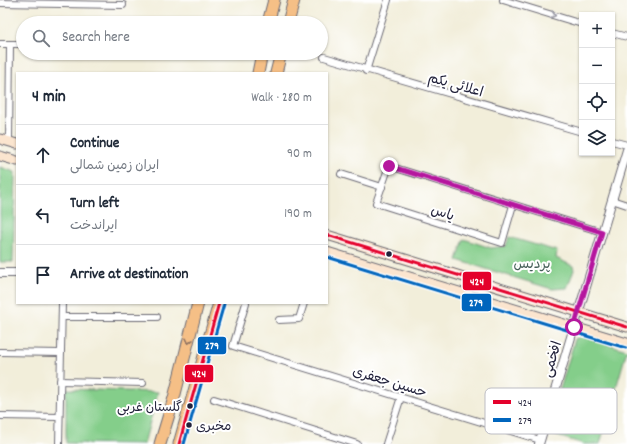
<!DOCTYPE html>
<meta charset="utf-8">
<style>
:root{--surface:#fff;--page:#f2f2f3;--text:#1f2937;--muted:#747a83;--line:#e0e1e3}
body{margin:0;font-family:Dekko,"Playpen Sans Arabic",sans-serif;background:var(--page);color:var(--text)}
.controls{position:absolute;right:12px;top:12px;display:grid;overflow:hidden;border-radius:0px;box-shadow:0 1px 3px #0004}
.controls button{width:36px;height:36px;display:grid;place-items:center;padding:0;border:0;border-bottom:1px solid var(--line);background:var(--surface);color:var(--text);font:20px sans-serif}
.stop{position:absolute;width:12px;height:12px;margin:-9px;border:3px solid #b5179e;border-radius:50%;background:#fff}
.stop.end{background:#b5179e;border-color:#fff;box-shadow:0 1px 4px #0008}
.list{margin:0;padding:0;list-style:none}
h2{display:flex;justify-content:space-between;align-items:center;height:52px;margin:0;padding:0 16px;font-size:17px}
h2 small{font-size:13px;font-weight:400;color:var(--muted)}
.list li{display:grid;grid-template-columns:26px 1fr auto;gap:12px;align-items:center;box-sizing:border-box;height:60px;padding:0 16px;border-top:1px solid var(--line)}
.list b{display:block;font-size:15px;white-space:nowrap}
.list p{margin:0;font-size:13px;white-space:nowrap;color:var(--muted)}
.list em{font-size:13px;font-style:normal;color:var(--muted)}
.icon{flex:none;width:22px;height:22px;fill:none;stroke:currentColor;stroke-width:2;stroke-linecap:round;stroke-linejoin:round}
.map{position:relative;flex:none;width:627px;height:444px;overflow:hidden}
.search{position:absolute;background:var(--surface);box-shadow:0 1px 3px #0004;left:16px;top:16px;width:312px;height:44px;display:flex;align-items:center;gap:10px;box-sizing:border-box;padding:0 14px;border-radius:22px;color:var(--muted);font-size:15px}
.panel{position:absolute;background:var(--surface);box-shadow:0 1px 3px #0004;left:16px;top:72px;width:312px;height:232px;border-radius:0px}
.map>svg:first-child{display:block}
.green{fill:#84ce8a;stroke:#537862}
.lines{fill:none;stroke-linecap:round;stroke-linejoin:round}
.minor-casing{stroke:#6b6973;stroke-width:8}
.tertiary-casing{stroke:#6b6973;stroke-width:10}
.secondary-casing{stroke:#6b6973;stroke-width:11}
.trunk-casing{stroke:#6b6973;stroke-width:13}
.minor{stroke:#fff;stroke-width:6}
.tertiary{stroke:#fff;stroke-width:8}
.secondary{stroke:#fbe5cf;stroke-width:9}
.trunk{stroke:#f5bf86;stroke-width:11}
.bus-1-casing{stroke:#fff;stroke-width:6}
.bus-2-casing{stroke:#fff;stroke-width:6}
.bus-1{stroke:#e4002b;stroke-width:3}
.bus-2{stroke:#0065bd;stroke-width:3}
.oneway{stroke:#9c9ca7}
.oneway2{stroke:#8c7060}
.route{stroke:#b5179e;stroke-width:5}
.bus-dot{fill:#22223b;stroke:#fff;stroke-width:1.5}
.labels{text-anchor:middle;stroke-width:4;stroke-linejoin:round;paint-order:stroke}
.bus-label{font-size:13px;fill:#22223b;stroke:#fff;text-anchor:end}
.street-label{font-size:14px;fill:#22223b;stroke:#fff}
.park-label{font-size:14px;fill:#445e57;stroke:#fff}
.key{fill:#fff;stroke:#bdbdc4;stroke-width:1}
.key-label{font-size:11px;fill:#22223b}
.line-badge{stroke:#fff;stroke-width:1.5}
.badge-label{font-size:11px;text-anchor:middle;font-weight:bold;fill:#fff}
</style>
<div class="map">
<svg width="627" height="444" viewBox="0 0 627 444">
<rect width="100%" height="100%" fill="#fff"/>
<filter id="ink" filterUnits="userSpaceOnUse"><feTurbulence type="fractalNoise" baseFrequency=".025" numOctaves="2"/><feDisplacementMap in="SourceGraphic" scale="8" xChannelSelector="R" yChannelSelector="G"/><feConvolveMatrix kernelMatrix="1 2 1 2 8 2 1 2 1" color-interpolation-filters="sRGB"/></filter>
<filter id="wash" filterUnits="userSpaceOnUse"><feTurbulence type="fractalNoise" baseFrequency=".012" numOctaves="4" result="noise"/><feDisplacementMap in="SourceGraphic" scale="16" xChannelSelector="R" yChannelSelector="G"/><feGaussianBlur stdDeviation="0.9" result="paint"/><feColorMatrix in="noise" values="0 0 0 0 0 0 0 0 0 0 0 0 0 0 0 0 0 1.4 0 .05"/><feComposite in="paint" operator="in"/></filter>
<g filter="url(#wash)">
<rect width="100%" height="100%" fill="#f2eeda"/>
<g class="green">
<polygon points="0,167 15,172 13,262 0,262"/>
<polygon points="509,237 557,251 556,258 573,266 574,270 567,288 552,289 457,260 464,239 491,248 506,246"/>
<polygon points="581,336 627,350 600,444 584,444 547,433 575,339"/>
<polygon points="66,389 158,392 144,444 66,443"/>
</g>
</g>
<g filter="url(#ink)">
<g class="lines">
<g class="minor-casing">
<g id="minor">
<polyline points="503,0 582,24"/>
<polyline points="0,3 123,5"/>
<polyline points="612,33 627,37"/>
<polyline points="0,44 19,44"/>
<polyline points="324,57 582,132"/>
<polyline points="366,71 388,0"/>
<polyline points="612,141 627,145"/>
<polyline points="9,142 10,44"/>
<polyline points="341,174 382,187"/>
<polyline points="612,200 627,205"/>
<polyline points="513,205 502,243 376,203 389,166 602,232"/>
<polyline points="246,303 233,346 540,440"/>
<polyline points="62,317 157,317"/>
<polyline points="279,320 299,319 304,303"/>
<polyline points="0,352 61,353"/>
<polyline points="60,381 143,383"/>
<polyline points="214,399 357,444"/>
<polyline points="0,416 59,417"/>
<polyline points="59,444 62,303"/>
<polyline points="386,444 401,397"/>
</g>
</g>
<g class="tertiary-casing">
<g id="tertiary">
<polyline points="0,273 17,273"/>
<polyline points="539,444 627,150"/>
</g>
</g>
<g class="secondary-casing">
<g id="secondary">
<polyline points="0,139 17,144"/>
<polyline points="0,156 17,161"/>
<polyline points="327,235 627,327"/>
<polyline points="327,252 627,343"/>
</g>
</g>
<g class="trunk-casing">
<g id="trunk">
<polyline points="268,23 274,0"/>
<polyline points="288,23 294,0"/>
<polyline points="258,73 262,53"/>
<polyline points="276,73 281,53"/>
<polyline points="160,444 174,398 198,303"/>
<polyline points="179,444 219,303"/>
</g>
</g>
<use href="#minor" class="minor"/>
<use href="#tertiary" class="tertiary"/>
<use href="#secondary" class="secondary"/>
<use href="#trunk" class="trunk"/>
<g class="bus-1-casing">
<g id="bus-1">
<polyline points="327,235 627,327"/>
<polyline points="179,444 219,303"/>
</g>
</g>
<g class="bus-2-casing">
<g id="bus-2">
<polyline points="327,257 626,348"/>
<polyline points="184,444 224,304"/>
</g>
</g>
<use href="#bus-1" class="bus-1"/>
<use href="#bus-2" class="bus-2"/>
</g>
<defs><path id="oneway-chevron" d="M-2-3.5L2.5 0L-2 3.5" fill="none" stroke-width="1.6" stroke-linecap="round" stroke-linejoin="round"/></defs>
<use class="oneway" href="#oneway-chevron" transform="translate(553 15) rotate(17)"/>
<use class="oneway2" href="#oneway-chevron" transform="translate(189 341) rotate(104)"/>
</g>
<g class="lines" filter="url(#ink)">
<polyline class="route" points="389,166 602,232 574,327"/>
</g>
<g class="bus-dot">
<circle cx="389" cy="254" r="3.5"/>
<circle cx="190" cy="406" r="3.5"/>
<circle cx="189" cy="425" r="3.5"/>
</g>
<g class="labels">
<g class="bus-label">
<text x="182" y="411">گلستان غربی</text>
<text x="196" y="430" text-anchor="start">مخبری</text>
</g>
<g class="street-label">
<text transform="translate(456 84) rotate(16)" y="5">اعلائی یکم</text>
<text transform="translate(443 212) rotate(18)" y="5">یاس</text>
<text transform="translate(551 359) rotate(-73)" y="5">افخمی</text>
<text transform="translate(390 381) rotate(17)" y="5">حسین جعفری</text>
</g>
<g class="park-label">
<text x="532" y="268">پردیس</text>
</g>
</g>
<rect x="485" y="388" width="132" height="46" rx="6" class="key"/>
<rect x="493" y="400" width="18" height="4" fill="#e4002b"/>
<rect x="493" y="418" width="18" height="4" fill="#0065bd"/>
<g class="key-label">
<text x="518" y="406">424</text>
<text x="518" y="424">279</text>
</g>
<g class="line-badge">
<rect x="462" y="271" width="30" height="20" rx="4" fill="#e4002b"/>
<rect x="461" y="293" width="31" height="19" rx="4" fill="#0065bd"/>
<rect x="197" y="336" width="30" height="19" rx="4" fill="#0065bd"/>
<rect x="184" y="364" width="30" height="19" rx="4" fill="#e4002b"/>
</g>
<g class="badge-label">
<text x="477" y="285">424</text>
<text x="476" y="306">279</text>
<text x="212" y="349">279</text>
<text x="199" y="377">424</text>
</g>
</svg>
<div class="controls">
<button>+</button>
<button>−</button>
<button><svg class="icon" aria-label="locate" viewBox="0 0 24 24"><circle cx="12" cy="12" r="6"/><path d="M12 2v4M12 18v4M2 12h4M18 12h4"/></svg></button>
<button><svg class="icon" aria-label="layers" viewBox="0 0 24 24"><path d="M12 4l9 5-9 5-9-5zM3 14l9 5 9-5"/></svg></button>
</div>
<div class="stop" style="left:574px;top:327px"></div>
<div class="stop end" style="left:389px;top:166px"></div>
<div class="search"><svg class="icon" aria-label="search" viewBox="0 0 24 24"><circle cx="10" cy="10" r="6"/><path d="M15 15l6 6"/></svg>Search here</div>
<section class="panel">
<h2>4 min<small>Walk · 280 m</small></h2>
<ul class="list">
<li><svg class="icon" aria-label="ahead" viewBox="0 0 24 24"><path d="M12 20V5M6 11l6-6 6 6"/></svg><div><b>Continue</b><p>ایران زمین شمالی</p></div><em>90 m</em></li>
<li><svg class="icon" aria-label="left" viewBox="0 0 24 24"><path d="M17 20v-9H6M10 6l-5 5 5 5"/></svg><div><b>Turn left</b><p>ایراندخت</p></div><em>190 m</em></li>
<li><svg class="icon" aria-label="arrive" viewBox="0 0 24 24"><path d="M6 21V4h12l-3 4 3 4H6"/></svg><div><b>Arrive at destination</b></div></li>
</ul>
</section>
</div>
